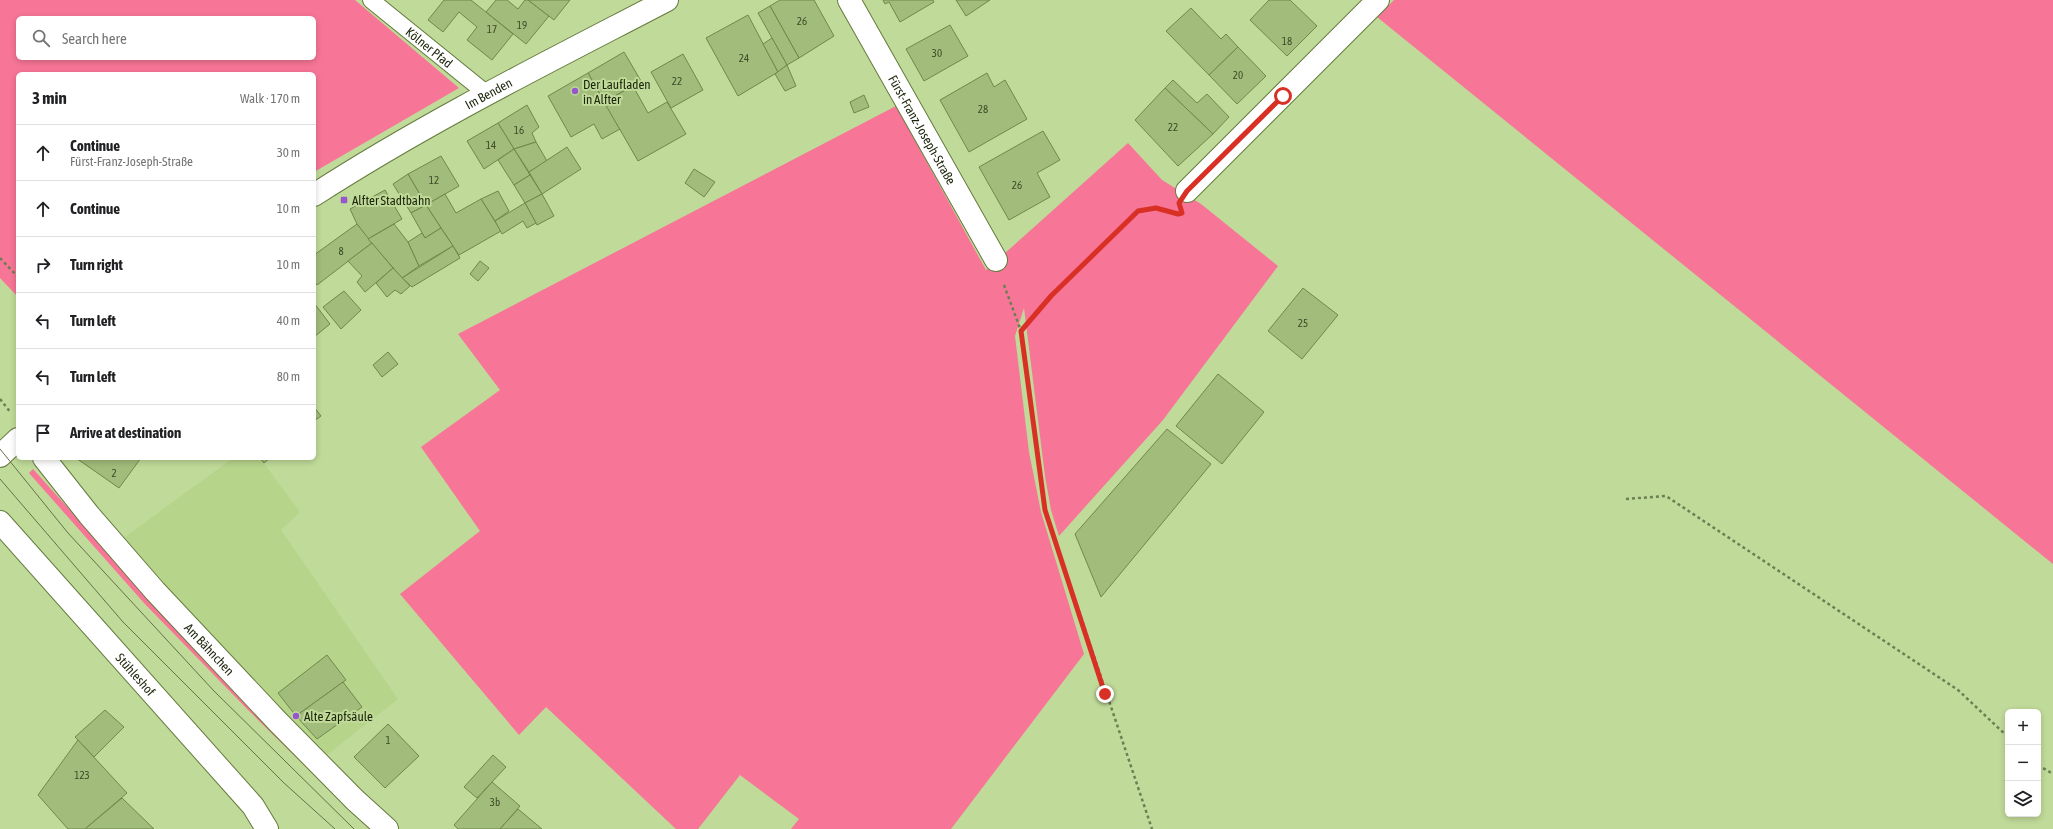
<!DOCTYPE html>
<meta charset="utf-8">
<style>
:root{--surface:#fff;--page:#f2f2f2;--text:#202124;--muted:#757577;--line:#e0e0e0}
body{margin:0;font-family:"Asap Condensed",sans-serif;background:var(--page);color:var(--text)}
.controls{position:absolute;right:12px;bottom:12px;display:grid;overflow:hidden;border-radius:6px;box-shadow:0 2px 6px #0003}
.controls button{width:36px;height:36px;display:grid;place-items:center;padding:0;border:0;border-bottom:1px solid var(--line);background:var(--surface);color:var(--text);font:20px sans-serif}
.stop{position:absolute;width:12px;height:12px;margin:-9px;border:3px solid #d93025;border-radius:50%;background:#fff}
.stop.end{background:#d93025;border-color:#fff;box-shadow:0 1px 4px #0008}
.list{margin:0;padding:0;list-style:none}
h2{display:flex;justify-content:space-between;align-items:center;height:52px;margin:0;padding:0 16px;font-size:17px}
h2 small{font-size:13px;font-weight:400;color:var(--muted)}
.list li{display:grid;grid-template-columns:26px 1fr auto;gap:12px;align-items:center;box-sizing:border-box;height:56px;padding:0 16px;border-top:1px solid var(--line)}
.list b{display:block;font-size:15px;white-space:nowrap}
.list p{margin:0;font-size:13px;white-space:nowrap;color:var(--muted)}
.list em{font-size:13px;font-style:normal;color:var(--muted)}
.icon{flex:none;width:22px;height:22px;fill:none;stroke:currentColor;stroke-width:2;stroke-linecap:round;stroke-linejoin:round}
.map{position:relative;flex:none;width:2053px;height:829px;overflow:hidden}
.search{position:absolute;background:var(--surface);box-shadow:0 2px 6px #0003;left:16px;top:16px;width:300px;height:44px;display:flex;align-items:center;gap:10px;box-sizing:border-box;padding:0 14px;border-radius:6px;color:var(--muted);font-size:15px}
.panel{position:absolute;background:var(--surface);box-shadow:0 2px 6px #0003;left:16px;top:72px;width:300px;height:388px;border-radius:6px}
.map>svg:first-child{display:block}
.built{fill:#b7d48b}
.green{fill:#f77596;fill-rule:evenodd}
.building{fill:#a2bc7b;stroke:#70884a}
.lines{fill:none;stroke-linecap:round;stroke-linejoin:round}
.lane-casing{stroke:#647b3d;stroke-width:18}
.street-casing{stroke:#647b3d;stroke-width:24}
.secondary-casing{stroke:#647b3d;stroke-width:24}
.path{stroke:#6d7f52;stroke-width:2.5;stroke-dasharray:3 3;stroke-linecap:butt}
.lane{stroke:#fff;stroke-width:16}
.street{stroke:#fff;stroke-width:22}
.secondary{stroke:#fff;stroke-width:22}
.tram{stroke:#637348;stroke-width:1}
.route{stroke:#d93025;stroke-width:5}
.poi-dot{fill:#9657cd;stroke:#c0da99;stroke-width:1.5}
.labels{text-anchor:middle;stroke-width:4;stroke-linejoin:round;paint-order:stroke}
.number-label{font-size:11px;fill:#3e4b27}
.street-label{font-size:13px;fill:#1c250b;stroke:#c0da99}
.poi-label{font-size:13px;fill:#1c250b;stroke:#c0da99;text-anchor:start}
</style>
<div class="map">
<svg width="2053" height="829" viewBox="0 0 2053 829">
<rect width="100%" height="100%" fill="#c0da99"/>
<polygon class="built" points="233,458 260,458 300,512 281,530 398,699 318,762 114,545"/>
<g class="green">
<path d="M0,0H355L459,88L314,172V74H18V297L0,278ZM18,18H314V58H18Z"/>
<polygon points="1394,0 2053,0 2053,564 1377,17"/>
<polygon points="896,106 986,270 1128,143 1162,180 1201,204 1278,266 1163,420 1059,536 1051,510 1045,476 1024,308 1015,336 1029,452 1041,512 1084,654 951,829 791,829 799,819 740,775 698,829 676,829 546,707 519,735 400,594 480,531 421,447 500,390 458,334"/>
<polygon points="33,469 149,598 374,829 369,829 247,709 144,603 29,473"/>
</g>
<g class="building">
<polygon points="444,0 471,0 513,34 492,60 467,40 477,27 459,12 443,32 428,20"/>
<polygon points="496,0 507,0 518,9 525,0 528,0 549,16 526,44 486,12"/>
<polygon points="528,0 570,0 554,20"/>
<polygon points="780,0 814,0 834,36 799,58 770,6"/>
<polygon points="883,0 933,0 934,2 900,22 889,2 885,4"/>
<polygon points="956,0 990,0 966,16"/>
<polygon points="1269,0 1290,0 1317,26 1287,56 1250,20"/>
<polygon points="770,6 799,58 787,65 758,13"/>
<polygon points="1191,8 1221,39 1226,34 1238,47 1209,75 1166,31"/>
<polygon points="748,15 778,72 738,96 706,38"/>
<polygon points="950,25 968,56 924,81 906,49"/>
<polygon points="772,38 787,65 778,72 763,44"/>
<polygon points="1238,47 1266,76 1237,104 1209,75"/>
<polygon points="624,52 641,81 604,102 588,73"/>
<polygon points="683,54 703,90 671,108 651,72"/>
<polygon points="787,65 796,86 785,91 775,74"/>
<polygon points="588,73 620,129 602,139 594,124 571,137 548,96"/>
<polygon points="987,73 994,87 1005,80 1027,119 969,152 940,100"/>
<polygon points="1173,80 1197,103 1207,94 1229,117 1213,134 1165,88"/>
<polygon points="633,86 648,113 667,102 686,134 638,161 604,102"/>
<polygon points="1165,88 1213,134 1178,166 1135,120"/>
<polygon points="864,95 869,107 854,113 850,102"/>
<polygon points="527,105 539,127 532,133 536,142 514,149 498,123"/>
<polygon points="498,123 514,149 484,169 467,141"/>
<polygon points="1043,131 1060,160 1037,173 1050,197 1009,220 979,167"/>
<polygon points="536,142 547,161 529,172 514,149"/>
<polygon points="567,147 581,169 542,194 529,172"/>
<polygon points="514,149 530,175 514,185 498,160"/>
<polygon points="441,156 459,186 426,205 408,174"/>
<polygon points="694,169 715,182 704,197 685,183"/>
<polygon points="408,174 426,205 411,213 393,184"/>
<polygon points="530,175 542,194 525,203 514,185"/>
<polygon points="385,190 402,219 368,239 357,224 350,209"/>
<polygon points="498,191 509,211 495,221 481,199"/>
<polygon points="445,194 456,213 481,199 501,231 459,255 426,205"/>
<polygon points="542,194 554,216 537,225 525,203"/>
<polygon points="525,203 536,223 527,228 523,221 502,234 495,221"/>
<polygon points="426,205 441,228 425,238 411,213"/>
<polygon points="357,224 372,243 317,285 314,281 314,255"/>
<polygon points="394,224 408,242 419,266 402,278 368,239"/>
<polygon points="441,228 453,246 419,266 408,242 422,233 425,238"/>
<polygon points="372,243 393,268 365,292 357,282 362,276 348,261"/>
<polygon points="453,246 460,258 412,287 402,278"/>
<polygon points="480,261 489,268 478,281 470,274"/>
<polygon points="393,268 410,286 401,294 395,290 387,297 376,283"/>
<polygon points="1303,288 1338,315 1302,359 1268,331"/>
<polygon points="344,291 361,310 341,329 323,307"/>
<polygon points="314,303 330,324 314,337"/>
<polygon points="388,352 398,364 382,377 373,365"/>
<polygon points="1218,374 1264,412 1222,464 1176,426"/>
<polygon points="314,407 321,416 314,421"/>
<polygon points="1167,429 1211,464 1101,597 1075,534"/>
<polygon points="76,458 141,458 119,488"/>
<polygon points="260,458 270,458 264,463"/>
<polygon points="327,655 346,680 296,716 278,693"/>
<polygon points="343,682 362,707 317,739 296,716"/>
<polygon points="105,710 124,727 94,757 75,737"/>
<polygon points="388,724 419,756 385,788 354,757"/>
<polygon points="78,740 127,793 85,829 68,829 38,795"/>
<polygon points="493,755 506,767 477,798 464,787"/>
<polygon points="492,782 520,806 500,829 458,829 454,825"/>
<polygon points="122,798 154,829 85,829"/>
<polygon points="518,809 542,829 500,829"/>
</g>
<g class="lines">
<g class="lane-casing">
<g id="lane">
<path id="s1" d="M371,0L487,94"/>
</g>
</g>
<g class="street-casing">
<g id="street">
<path id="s2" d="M849,0L996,260"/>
<polyline points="1187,191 1378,0"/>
<path id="s3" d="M44,458L89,515L155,591L278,722L355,800L387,829"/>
</g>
</g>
<g class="secondary-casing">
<g id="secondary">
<path id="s4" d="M314,195C427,122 548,62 667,0"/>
<polyline points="0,456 18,439"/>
<path id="s5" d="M0,522L253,806L267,829"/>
</g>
</g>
<g class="path">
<polyline points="0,258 18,277"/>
<polyline points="1004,285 1021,331 1045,510 1152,829"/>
<polyline points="1021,331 1051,296 1138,211 1155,208 1168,211"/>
<polyline points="0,399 11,413"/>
<polyline points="1626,499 1666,496 1958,690 2008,737"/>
<polyline points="2038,765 2053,774"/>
</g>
<use href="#lane" class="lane"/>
<use href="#street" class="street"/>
<use href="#secondary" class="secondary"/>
<g class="tram">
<polyline points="0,449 68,533 214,691 354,829"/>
<polyline points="0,479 123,622 284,783 335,829"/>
</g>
</g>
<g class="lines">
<polyline class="route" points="1105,694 1045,510 1021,331 1051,296 1138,211 1156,208 1178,214 1182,213 1179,203 1187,191 1283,96"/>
</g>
<g class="poi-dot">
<circle cx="575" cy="91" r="4"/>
<rect x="340" y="196" width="8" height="8" rx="2"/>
<circle cx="296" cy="716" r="4"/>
</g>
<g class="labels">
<g class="number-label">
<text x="802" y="25">26</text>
<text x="522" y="29">19</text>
<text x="492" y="33">17</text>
<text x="1287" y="45">18</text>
<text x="937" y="57">30</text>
<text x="744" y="62">24</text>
<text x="1238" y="79">20</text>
<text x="677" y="85">22</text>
<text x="983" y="113">28</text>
<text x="1173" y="131">22</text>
<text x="519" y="134">16</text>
<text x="491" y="149">14</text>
<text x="434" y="184">12</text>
<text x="1017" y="189">26</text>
<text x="341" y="255">8</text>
<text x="1303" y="327">25</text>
<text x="114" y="477">2</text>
<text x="388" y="744">1</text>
<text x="82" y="779">123</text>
<text x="495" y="806">3b</text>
</g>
<g class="street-label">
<text dy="5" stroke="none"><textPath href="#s1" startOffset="75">Kölner Pfad</textPath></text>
<text dy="5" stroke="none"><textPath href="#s4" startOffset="202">Im Benden</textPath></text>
<text dy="5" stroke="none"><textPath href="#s2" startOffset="149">Fürst-Franz-Joseph-Straße</textPath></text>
<text dy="5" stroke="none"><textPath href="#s3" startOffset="253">Am Bähnchen</textPath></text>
<text dy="5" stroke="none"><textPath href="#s5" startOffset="204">Stühleshof</textPath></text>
</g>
<g class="poi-label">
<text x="583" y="89">Der Laufladen<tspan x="583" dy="15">in Alfter</tspan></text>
<text x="352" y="205">Alfter Stadtbahn</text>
<text x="304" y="721">Alte Zapfsäule</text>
</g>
</g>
</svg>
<div class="controls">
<button>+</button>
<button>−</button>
<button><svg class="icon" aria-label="layers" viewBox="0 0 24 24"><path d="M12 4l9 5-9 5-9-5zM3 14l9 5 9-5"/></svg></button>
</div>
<div class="stop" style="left:1283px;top:96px"></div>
<div class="stop end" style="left:1105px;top:694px"></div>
<div class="search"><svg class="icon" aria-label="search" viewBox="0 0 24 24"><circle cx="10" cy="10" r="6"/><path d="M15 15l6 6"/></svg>Search here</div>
<section class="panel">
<h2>3 min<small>Walk · 170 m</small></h2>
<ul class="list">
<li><svg class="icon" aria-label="ahead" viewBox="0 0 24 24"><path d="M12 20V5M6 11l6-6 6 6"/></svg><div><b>Continue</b><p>Fürst-Franz-Joseph-Straße</p></div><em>30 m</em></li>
<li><svg class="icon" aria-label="ahead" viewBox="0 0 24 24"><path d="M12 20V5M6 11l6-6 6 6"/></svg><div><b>Continue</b></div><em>10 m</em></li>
<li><svg class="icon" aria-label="right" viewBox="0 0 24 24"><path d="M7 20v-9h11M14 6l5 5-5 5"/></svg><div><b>Turn right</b></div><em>10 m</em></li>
<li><svg class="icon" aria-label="left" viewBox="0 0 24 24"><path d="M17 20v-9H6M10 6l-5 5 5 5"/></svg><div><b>Turn left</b></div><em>40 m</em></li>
<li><svg class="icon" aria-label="left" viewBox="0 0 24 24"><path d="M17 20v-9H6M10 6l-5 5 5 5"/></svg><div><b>Turn left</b></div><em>80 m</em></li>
<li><svg class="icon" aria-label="arrive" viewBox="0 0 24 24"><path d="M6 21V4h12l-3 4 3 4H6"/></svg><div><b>Arrive at destination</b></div></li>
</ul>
</section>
</div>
